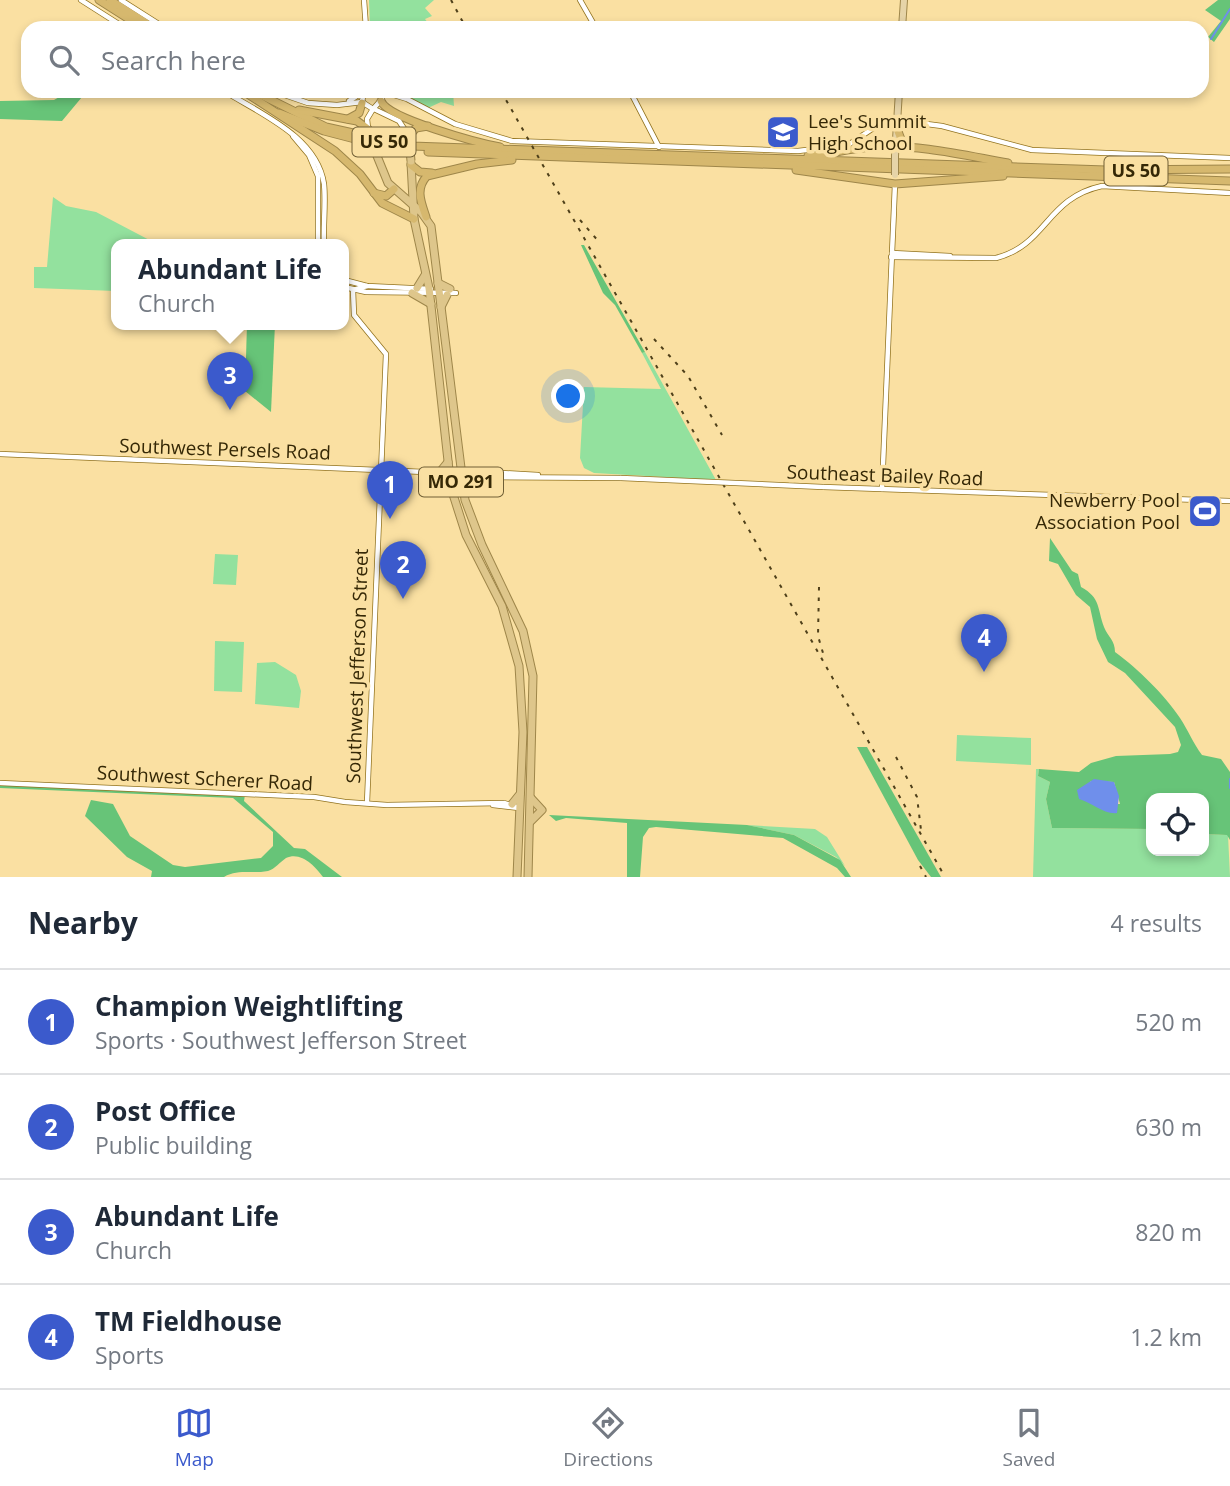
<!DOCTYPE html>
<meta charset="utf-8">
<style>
:root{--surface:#fff;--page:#f6f6f7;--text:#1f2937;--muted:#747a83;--line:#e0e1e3;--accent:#3b5acc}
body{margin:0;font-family:"Open Sans",sans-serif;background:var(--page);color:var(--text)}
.controls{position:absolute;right:21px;bottom:21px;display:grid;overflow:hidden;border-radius:14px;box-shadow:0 4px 10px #0003}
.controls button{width:63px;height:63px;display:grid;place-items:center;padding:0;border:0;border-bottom:2px solid var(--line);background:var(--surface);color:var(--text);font:35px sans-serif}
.you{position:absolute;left:569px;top:397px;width:24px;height:24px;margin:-18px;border:5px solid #fff;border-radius:50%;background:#1a73e8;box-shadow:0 0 0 10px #1a73e833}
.badge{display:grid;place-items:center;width:46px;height:46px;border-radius:50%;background:var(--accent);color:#fff;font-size:23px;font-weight:700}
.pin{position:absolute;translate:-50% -58px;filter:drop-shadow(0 2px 4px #0008)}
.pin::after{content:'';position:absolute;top:37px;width:24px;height:21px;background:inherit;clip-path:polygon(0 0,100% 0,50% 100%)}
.popup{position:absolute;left:111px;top:239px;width:238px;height:91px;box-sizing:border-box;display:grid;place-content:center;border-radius:14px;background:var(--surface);filter:drop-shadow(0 2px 5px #0005);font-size:23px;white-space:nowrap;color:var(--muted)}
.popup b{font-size:26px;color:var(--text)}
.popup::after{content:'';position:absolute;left:50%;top:100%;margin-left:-14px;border:14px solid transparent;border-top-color:var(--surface)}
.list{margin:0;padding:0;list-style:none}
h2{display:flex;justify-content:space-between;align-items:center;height:91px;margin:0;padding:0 28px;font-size:30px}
h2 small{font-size:23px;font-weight:400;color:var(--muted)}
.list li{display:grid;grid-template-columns:46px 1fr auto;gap:21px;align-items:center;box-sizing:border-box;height:105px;padding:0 28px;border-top:2px solid var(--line)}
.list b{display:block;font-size:26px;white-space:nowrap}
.list p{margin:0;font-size:23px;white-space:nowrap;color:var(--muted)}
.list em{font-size:23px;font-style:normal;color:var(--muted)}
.icon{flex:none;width:38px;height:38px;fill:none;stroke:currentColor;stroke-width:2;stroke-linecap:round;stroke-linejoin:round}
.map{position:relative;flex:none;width:1230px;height:877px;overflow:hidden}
.search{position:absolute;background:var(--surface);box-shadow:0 4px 10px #0003;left:21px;right:21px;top:21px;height:77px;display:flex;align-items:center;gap:18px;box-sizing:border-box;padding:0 24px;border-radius:21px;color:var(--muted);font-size:26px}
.sheet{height:511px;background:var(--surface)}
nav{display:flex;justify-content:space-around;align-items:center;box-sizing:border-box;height:98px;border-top:2px solid var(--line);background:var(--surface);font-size:19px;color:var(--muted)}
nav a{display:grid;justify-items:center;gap:4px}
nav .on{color:var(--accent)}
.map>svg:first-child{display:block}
.green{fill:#93e19e}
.forest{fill:#67c478;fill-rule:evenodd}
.water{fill:#6f8feb}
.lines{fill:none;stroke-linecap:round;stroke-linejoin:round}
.stream{stroke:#6f8feb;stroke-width:2}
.tertiary-casing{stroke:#92731f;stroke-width:6}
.secondary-casing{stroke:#92731f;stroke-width:6}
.primary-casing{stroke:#9e864a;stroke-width:8}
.trunk-casing{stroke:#9e864a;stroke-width:9}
.motorway-casing{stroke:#9e864a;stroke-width:9}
.tertiary{stroke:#fff;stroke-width:4.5}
.secondary{stroke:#fff;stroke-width:4.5}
.primary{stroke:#e6d4a8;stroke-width:6}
.trunk{stroke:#dec68b;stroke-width:7}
.motorway{stroke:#d6b86e;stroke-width:7}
.rail{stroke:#4f401a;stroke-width:2;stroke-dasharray:3.5 7;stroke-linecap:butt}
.secondary-bridge-casing{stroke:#92731f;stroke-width:6;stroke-linecap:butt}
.primary-bridge-casing{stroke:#9e864a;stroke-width:8;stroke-linecap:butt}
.trunk-bridge-casing{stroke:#9e864a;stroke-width:9;stroke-linecap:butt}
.secondary-bridge{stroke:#fff;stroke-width:4.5}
.primary-bridge{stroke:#e6d4a8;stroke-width:6}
.trunk-bridge{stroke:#dec68b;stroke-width:7}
.labels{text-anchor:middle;stroke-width:7;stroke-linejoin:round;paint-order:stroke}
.shield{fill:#fae0a2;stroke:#705f35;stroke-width:2}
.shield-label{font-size:18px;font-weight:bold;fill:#352806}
.poi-label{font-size:19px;fill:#352806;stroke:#fae0a2;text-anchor:start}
.street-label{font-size:19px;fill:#352806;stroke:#fae0a2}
</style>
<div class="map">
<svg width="1230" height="877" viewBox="0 0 1230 877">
<rect width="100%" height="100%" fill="#fae0a2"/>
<g class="green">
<polygon points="434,0 425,8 432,16 425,19 428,23 423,25 370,28 369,0"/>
<polygon points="385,91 422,94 453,91 454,106 441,102 428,108"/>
<polygon points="53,197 66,206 96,212 157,244 116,244 116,291 34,288 34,267 47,267"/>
<polygon points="645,352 716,480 594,473 584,468 580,458 584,387 661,389 642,353"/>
<polygon points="215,554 238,555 236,585 213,584"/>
<polygon points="215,641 244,642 242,692 214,691"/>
<polygon points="275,662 296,675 301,691 299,708 255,704 257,663"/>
<polygon points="957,735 1031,738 1031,765 956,761"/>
<polygon points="1036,769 1039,769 1038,776 1050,782 1046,799 1052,828 1151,829 1151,851 1204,851 1204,834 1228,835 1230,877 1033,877"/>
<polygon points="747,825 815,829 827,837 845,866 836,857 794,835"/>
</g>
<g class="forest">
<polygon points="1218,0 1230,0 1230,19 1214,42 1208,37 1221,21 1205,10"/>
<polygon points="61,91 69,91 69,97 76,95 77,91 87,91 62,121 0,119 0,101 54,100 61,96"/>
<polygon points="581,245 584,245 645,352 642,353 615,305 603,293"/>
<polygon points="247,324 275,324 271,412 245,391"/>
<path d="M1050,538L1072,571L1078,574L1081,587C1101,598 1097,608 1104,627C1108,637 1115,640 1115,652C1138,669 1164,694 1180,718C1188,730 1193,743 1202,755L1221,759L1230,772V840L1227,835L1204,834V798H1151V829L1052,828L1046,799L1050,782L1038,776L1039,769L1079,772L1091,763L1116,756L1170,754L1178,752L1181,745L1175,727L1125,673L1108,662L1097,639L1090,607L1076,595L1058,564L1049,561ZM1091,781L1114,782L1120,804H1096L1090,801L1086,787Z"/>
<polygon points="857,747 867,747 941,877 931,877 918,860"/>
<path d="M0,785L245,795L244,801L294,848L305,849L342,877H323C315,866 301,851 286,858C280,862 275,869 268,871C252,874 238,869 224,877H151L152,871L127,857L85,816L91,800L113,804L130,836L173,865L185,867L261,858L273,846V832L233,798L0,788Z"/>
<polygon points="549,815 747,825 794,835 840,860 851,877 845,877 837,868 783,838 656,827 649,828 643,837 640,877 627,877 627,823 566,818 556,821"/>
</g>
<path class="water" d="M1094,779L1114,782L1119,796L1117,813C1105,815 1091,802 1079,799L1077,790Z"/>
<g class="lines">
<g class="stream">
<polyline points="1211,39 1230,9"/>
<polyline points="1202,47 1204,45"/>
<polyline points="1230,779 1230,788"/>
</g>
<g class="tertiary-casing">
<g id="tertiary">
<polyline points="81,0 125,28"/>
<polyline points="121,0 165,28"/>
<polyline points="580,0 596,28"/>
<path d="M224,91C261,114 317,137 324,184C326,204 323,224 324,244"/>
<polyline points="273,91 308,103 337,105 362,102"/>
<polyline points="381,91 407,99 455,124 512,141 798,151 848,145 884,121 896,120 942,126 1032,150 1230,158"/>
<polyline points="630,91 659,147"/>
<polyline points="349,101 363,92"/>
<polyline points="293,136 309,155 318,176 318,244"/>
<polyline points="892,253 950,256"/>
<path d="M891,257L996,258C1047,245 1046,198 1102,186L1230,193"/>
<polyline points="344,280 367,286 431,289"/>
<polyline points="344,287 366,292 456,293"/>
<polyline points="0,454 449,473"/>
<polyline points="367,803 386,354 354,315 353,290 367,286"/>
</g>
</g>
<g class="secondary-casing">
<g id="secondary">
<polyline points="364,0 366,28"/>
<polyline points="364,91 362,102 373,109 382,99 381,91"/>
<polyline points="374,109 399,121 409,136"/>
<polyline points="368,128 367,119 373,109"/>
<polyline points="894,210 892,253 895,184"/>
<polyline points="450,473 467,471 538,475"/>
<polyline points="460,474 467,477 621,478"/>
<polyline points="823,487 1230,501"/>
<polyline points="882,489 892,253"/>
<polyline points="0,783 314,797 345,802 387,805 504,803 520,808"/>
<polyline points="493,805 519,808"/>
</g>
</g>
<g class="primary-casing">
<g id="primary">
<polyline points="902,28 904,0"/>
<polyline points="895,156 899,91"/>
</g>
</g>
<g class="trunk-casing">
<g id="trunk">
<polyline points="375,151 388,183 421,212 431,226 465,500 482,545 523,631 533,676 528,877"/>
<polyline points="411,163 414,219 429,288 451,488 466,535 502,606 519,666 523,732 517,877"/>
<polyline points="438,283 450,289"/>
<polyline points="417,288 425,275"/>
<polyline points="412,293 431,304"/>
<polyline points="441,307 447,295"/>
<polyline points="439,473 448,462"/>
<polyline points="464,492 472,477"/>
<polyline points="512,804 520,794"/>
<polyline points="531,821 542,810 531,798"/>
</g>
</g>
<g class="motorway-casing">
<g id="motorway">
<polyline points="99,0 143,28"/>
<polyline points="110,0 154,28"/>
<polyline points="243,91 335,151 360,174 382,203 414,219"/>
<polyline points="253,91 326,127 412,146 1106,170 1230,169"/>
<path d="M381,101C388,119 479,143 500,147"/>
<polyline points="299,110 357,121 368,129"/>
<polyline points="279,113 324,131 374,144"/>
<polyline points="348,119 359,113 362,103"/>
<polyline points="896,126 902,142 909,147"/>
<polyline points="409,136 416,128 428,126"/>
<polyline points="428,152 1230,181"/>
<path d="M808,156C830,154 851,148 873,147C919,144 963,155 1008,163"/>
<polyline points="411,165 420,172 432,173"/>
<polyline points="796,170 895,184 1003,176"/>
<polyline points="374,193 386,196 394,189"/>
<path d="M426,217C421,202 415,189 427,176L477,164L512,160"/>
</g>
</g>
<use href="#tertiary" class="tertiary"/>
<use href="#secondary" class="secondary"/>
<use href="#primary" class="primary"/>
<use href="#trunk" class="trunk"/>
<use href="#motorway" class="motorway"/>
<g class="rail">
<polyline points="451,0 466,28"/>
<polyline points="501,91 945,877"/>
<polyline points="580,220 600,243"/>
<polyline points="654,339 688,376 722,435"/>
<polyline points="819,587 818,636 823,653"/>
<polyline points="896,757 917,797 921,830"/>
<polyline points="920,866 926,877"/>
</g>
<g class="secondary-bridge-casing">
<polyline id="secondary-bridge" points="621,478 823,487"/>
</g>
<g class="primary-bridge-casing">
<polyline id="primary-bridge" points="895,175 895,156"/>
</g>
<g class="trunk-bridge-casing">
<g id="trunk-bridge">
<polyline points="370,134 375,151"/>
<polyline points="409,139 411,161"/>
</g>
</g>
<use href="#secondary-bridge" class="secondary-bridge"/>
<use href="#primary-bridge" class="primary-bridge"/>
<use href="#trunk-bridge" class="trunk-bridge"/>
</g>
<defs>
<g id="school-square" transform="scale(1.75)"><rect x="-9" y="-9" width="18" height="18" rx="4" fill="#3b5acc" stroke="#fae0a2"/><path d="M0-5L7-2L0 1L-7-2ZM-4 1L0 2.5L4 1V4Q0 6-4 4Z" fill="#fff"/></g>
<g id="stadium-square" transform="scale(1.75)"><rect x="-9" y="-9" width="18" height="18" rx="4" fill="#3b5acc" stroke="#fae0a2"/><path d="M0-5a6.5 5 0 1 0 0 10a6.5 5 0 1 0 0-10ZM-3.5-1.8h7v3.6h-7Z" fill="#fff"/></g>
</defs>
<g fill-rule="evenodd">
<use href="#school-square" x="783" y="132"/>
<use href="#stadium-square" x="1205" y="511"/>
</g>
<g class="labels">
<g class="shield">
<rect x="352.5" y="127.5" width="63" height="29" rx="5"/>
<rect x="1104.5" y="156.5" width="63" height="29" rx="5"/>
<rect x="419" y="467.5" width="84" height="29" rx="5"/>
</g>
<g class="shield-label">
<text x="384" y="148">US 50</text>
<text x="1136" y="177">US 50</text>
<text x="461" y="488">MO 291</text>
</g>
<g class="poi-label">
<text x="808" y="128">Lee's Summit<tspan x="808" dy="22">High School</tspan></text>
<text x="1180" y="507" text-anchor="end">Newberry Pool<tspan x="1180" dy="22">Association Pool</tspan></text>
</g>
<g class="street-label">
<text transform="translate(225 449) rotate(2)" y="7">Southwest Persels Road</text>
<text transform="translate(885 475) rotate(2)" y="7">Southeast Bailey Road</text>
<text transform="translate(357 666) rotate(-88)" y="7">Southwest Jefferson Street</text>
<text transform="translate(205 778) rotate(3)" y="7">Southwest Scherer Road</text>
</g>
</g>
</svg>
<div class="controls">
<button><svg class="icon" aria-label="locate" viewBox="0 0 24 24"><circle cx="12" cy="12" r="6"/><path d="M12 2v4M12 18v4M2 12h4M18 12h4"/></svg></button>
</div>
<div class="you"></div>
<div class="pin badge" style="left:390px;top:519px">1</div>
<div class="pin badge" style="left:403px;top:599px">2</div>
<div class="pin badge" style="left:230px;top:410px">3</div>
<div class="popup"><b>Abundant Life</b>Church</div>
<div class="pin badge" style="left:984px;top:672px">4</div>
<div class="search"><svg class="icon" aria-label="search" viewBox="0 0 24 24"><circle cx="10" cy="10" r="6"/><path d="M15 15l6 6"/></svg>Search here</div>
</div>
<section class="sheet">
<h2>Nearby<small>4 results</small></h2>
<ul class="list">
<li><span class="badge">1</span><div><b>Champion Weightlifting</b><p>Sports · Southwest Jefferson Street</p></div><em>520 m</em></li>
<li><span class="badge">2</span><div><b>Post Office</b><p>Public building</p></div><em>630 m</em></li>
<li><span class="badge">3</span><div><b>Abundant Life</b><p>Church</p></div><em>820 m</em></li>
<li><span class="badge">4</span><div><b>TM Fieldhouse</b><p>Sports</p></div><em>1.2 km</em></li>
</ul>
</section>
<nav>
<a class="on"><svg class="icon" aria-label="map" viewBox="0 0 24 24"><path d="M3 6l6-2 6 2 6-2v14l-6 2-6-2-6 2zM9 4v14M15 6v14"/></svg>Map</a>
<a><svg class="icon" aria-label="directions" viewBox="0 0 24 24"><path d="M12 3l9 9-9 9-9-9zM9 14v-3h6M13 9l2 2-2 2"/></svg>Directions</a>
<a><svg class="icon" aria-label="saved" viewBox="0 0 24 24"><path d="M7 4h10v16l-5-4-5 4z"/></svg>Saved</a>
</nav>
